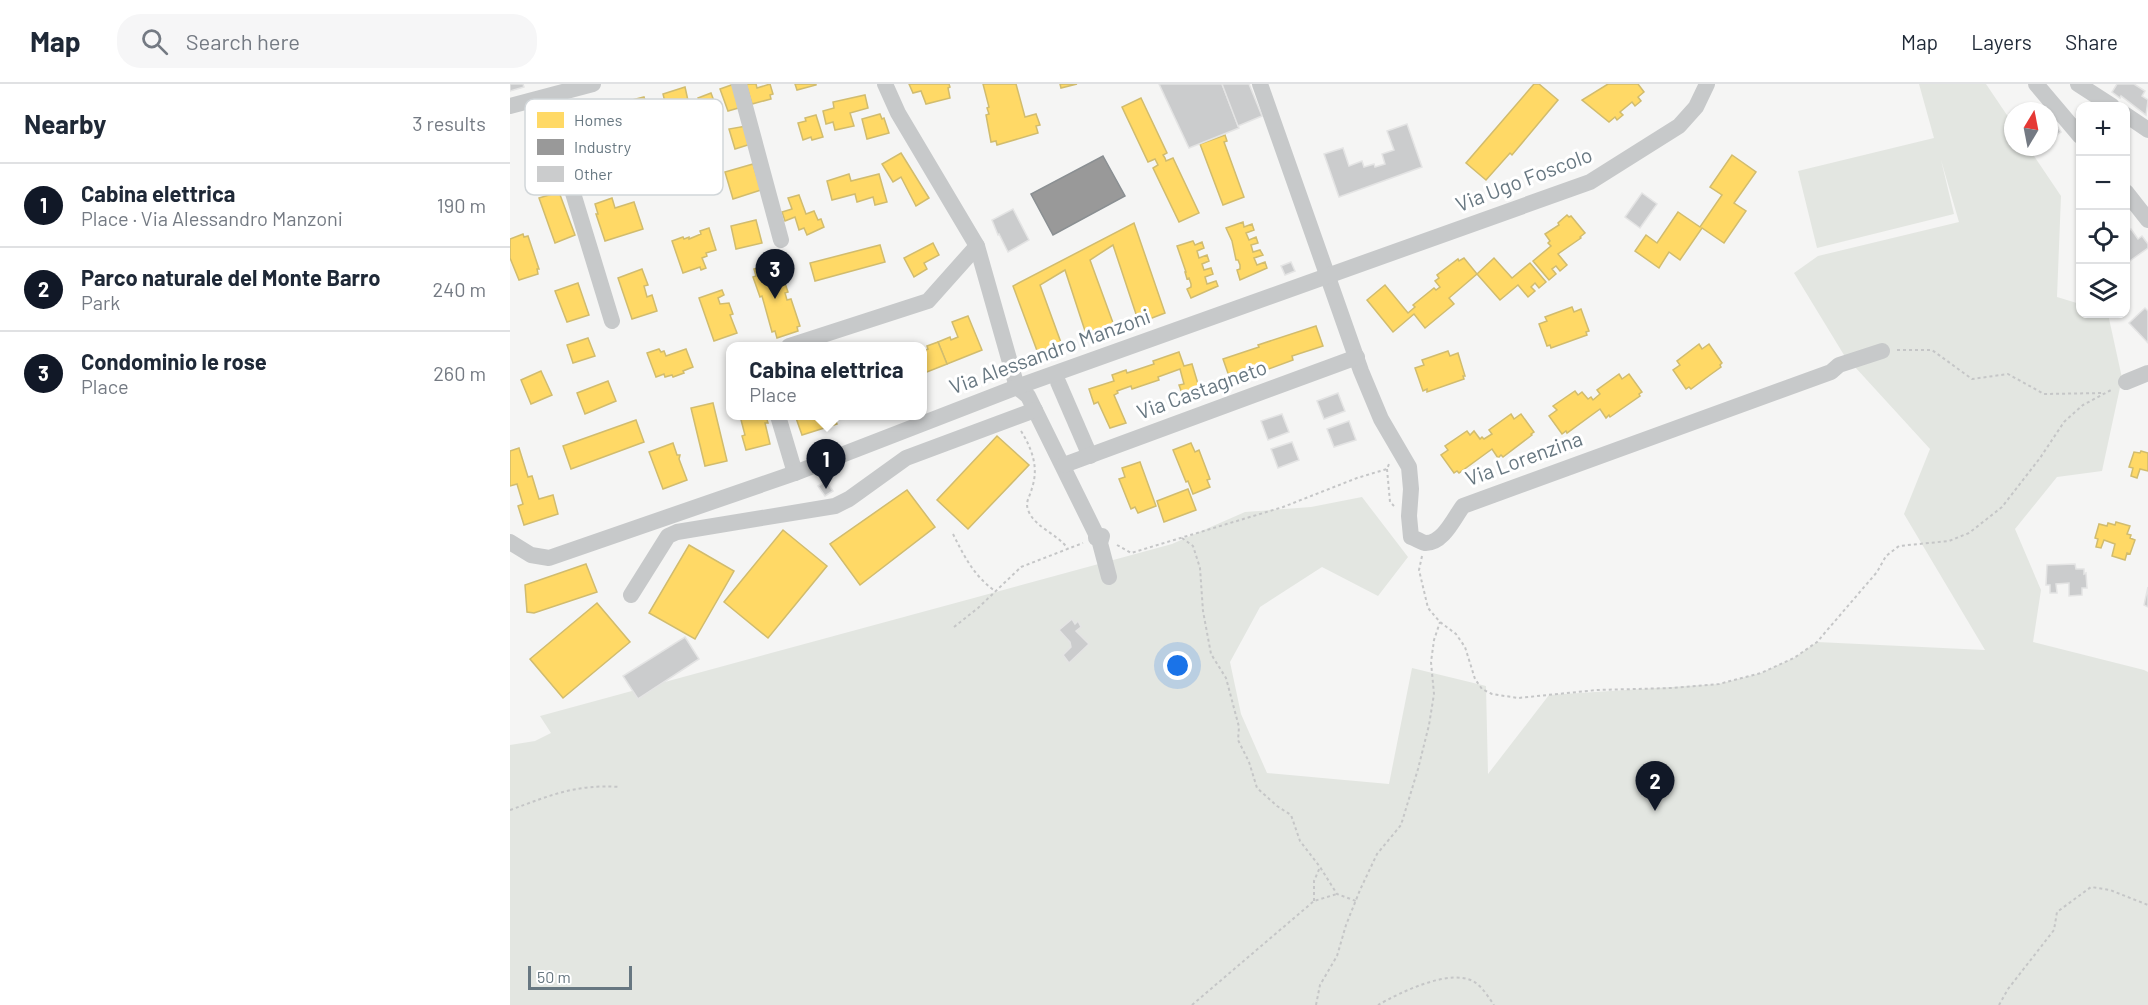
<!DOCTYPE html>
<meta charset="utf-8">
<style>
:root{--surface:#fff;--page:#f6f6f7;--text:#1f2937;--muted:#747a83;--line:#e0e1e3;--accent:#111827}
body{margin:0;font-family:Barlow,sans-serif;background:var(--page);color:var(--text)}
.controls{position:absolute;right:18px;top:18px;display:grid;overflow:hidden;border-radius:12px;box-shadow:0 2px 4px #0004}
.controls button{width:54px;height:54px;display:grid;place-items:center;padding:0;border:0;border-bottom:2px solid var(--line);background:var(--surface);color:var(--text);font:30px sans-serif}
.compass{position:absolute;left:1494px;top:18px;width:54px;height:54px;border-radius:50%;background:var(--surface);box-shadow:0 2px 4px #0004;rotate:10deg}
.scale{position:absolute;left:18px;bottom:15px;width:104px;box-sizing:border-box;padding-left:6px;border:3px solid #677781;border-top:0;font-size:16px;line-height:21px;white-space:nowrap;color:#677781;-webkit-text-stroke:4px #fff;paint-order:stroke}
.you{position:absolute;left:668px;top:582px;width:21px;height:21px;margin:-15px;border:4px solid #fff;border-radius:50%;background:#1a73e8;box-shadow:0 0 0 9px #1a73e833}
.badge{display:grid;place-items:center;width:39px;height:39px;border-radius:50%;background:var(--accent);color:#fff;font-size:20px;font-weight:700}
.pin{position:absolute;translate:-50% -50px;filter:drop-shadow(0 2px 3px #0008)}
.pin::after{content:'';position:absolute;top:32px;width:21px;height:18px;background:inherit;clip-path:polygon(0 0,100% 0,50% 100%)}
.popup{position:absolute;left:216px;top:258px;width:201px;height:78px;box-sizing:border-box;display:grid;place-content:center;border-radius:12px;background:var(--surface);filter:drop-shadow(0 2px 4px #0005);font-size:20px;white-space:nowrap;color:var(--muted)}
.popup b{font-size:22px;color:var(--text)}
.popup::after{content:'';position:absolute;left:50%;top:100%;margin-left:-12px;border:12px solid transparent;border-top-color:var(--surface)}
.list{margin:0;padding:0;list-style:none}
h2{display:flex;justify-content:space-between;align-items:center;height:78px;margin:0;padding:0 24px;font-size:26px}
h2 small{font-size:20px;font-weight:400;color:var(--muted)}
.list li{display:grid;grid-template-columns:39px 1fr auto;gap:18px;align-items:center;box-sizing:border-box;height:84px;padding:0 24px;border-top:2px solid var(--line)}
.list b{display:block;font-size:22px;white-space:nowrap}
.list p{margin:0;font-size:20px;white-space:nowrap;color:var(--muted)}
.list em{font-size:20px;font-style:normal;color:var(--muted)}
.icon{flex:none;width:33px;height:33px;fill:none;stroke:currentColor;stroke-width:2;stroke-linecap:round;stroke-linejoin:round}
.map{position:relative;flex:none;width:1638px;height:921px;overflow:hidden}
header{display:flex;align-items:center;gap:36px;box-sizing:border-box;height:84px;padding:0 30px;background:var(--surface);border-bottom:2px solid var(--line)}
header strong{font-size:28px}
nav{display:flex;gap:33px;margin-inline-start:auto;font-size:21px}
.search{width:420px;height:54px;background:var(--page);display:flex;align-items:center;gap:15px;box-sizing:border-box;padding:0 21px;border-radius:24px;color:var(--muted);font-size:22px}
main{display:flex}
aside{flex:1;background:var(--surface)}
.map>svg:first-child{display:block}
.green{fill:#e3e6e1}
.homes{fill:#ffd966;stroke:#d1bc6e;stroke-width:1.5}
.industry{fill:#999;stroke:#8a8f92;stroke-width:1.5}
.building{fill:#cbcccd;stroke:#e4e4e4;stroke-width:1.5}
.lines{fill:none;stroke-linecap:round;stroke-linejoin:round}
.path{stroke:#c5c6c7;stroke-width:2;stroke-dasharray:3 3;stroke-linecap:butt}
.minor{stroke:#c7c9ca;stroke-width:16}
.labels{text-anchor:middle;stroke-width:6;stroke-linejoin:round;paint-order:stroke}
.street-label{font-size:21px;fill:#677781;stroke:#fff}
.key{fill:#fff;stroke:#d1d6d9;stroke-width:1.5}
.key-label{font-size:16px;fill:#677781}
</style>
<header>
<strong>Map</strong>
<div class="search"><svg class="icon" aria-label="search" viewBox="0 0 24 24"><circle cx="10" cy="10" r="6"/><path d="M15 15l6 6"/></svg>Search here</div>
<nav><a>Map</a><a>Layers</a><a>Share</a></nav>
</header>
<main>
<aside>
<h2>Nearby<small>3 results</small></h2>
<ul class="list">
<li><span class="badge">1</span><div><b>Cabina elettrica</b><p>Place · Via Alessandro Manzoni</p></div><em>190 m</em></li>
<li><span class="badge">2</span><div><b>Parco naturale del Monte Barro</b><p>Park</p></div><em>240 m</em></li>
<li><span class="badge">3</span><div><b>Condominio le rose</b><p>Place</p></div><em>260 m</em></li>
</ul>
</aside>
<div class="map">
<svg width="1638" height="921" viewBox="0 0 1638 921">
<rect width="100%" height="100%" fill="#f5f5f4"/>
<polygon class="green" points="1409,0 1476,0 1503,40 1503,63 1518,63 1551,112 1547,213 1570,220 1570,230 1598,230 1612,294 1592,387 1547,393 1505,445 1531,506 1523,558 1634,586 1638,588 1638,921 0,921 0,661 25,657 41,649 30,632 662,460 735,428 801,423 852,413 898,473 868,512 812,483 750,523 720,578 731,630 757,689 879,700 902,584 976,602 978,690 1039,611 1209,600 1251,589 1284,574 1307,558 1475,566 1394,430 1420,365 1334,271 1284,189 1308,172 1449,138 1431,76 1444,130 1307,164 1288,87 1424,54"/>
<g class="homes">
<polygon points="224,0 232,23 218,27 210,5"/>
<polygon points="236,0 246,0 247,4 260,0 263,10 260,11 261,15 242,20"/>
<polygon points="285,0 306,0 306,1 287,6"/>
<polygon points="399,0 439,0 440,3 438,4 440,14 416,20 411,7 403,9"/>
<polygon points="473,0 506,0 515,33 526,30 530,41 526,42 528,49 487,61 486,57 481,58 476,31 479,30 477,24 479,23"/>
<polygon points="550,0 567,0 551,4"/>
<polygon points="1024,0 1029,0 1048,16 1002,71 1000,69 976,96 956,79"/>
<polygon points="1098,0 1128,0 1134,8 1128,13 1131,17 1125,22 1122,18 1110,28 1113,31 1107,36 1105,33 1099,38 1072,16"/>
<polygon points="175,3 179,21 154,29 151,19 155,18 153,10"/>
<polygon points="201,9 209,30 196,35 188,14"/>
<polygon points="355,11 358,24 340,29 344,42 325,46 323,38 316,40 313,27 324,24 323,18"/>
<polygon points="134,13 141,34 145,32 156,67 142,72 128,30 101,37 95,23"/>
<polygon points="631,14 657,69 653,71 655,74 656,77 663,74 689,129 669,138 643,84 648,81 645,75 638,78 612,23"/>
<polygon points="370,30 372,35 374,34 379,49 357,55 352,35"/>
<polygon points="306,31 313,53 302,56 301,53 293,56 288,39 296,37 295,34"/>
<polygon points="236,42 241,60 225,65 219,45"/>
<polygon points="715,51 717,57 714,58 734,113 713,121 690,60"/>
<polygon points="114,54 126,91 110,96 110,94 106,95 104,89 98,90 89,62"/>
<polygon points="391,69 419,114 406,122 391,93 383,98 372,80"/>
<polygon points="1222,71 1246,88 1224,119 1236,127 1214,159 1192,144 1170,176 1159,168 1149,184 1125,167 1136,151 1147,159 1168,128 1190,143 1212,111 1200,103"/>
<polygon points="243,80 251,106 223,115 215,88"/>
<polygon points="339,90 341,97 369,90 377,118 365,121 363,113 347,118 345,110 322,116 317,97"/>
<polygon points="49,108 65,151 45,159 29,114"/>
<polygon points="289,111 296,130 304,127 308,136 311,135 314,143 297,151 294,144 289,146 285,133 275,137 272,128 282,125 278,114"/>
<polygon points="102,114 105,124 124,118 133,145 95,157 86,130 88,130 85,120"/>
<polygon points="1057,131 1059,133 1061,132 1075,149 1070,153 1071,154 1048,170 1057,181 1050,187 1046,182 1042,185 1046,190 1039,196 1023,177 1041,162 1038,159 1040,157 1035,150 1049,141 1048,139"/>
<polygon points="246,136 252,159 226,165 221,142"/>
<polygon points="733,138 734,143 742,140 744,146 736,149 739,156 746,153 748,159 741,161 743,168 750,166 753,171 744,174 747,181 755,178 757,184 730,196 727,186 730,185 730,181 728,176 726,176 722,157 716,144"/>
<polygon points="624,139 655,229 629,239 603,161 580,176 606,247 578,256 555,186 530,201 553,264 529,272 503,202"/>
<polygon points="199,144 206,166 196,169 197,172 192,174 196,184 191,186 190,183 173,189 162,157 173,153 174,155 179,153 179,155 191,150 190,147"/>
<polygon points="13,150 14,153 18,152 29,185 27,185 28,190 9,196 0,174 0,155"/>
<polygon points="683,157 685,161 692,158 694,164 687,167 689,174 697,171 699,177 692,180 694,186 701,184 703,190 695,193 697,200 706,197 708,202 681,214 677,205 681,203 681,200 679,194 677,195 675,188 676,188 667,162"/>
<polygon points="423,159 429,171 414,179 417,185 404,193 394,174"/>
<polygon points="370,161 375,178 305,197 300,179"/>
<polygon points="954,174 967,190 984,174 1002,194 1020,179 1036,198 1029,204 1025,199 1021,203 1025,207 1018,213 1008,201 990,216 967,190 939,214 944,220 915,244 904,230 883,248 857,216 875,201 898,229 905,223 903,221 924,204 926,206 930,203 925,197 929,194 927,191 948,175 949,177"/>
<polygon points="265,178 266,182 269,181 278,208 275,209 277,216 281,215 290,242 287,243 288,247 267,254 265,247 262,248 252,212 250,213 243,193 246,192 244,185"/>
<polygon points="132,185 138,201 134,202 137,213 142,211 147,227 122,235 108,194"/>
<polygon points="68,199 79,231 57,238 45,207"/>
<polygon points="212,206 214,211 208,214 210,220 219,219 223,230 220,231 227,249 204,257 189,214"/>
<polygon points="1062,223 1064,228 1071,225 1079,247 1076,248 1077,251 1041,264 1040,261 1037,262 1029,240 1037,237 1035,233"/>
<polygon points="458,232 472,266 437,280 428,258 440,253 441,256 448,253 442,238"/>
<polygon points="806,242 813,262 782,272 783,276 753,287 751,281 743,284 744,287 720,295 713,275 749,263 748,261"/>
<polygon points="78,254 85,272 63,279 57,261"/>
<polygon points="428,258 437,280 412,290 412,268 418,265 417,262"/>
<polygon points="1189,260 1192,265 1199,260 1212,279 1210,281 1211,283 1200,291 1181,305 1179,303 1176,305 1163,286 1170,281 1167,277"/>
<polygon points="149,265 151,268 154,267 156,272 176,265 183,283 173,287 174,289 163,293 162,291 155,293 154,290 146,293 137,269"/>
<polygon points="938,267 940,272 948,269 955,292 953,292 954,295 917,308 917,305 913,307 905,284 914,281 912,276"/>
<polygon points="669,268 674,282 682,280 691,310 674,315 669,301 674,300 670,285 648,293 649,296 622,305 621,302 607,307 608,309 604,311 616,339 600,344 588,318 584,320 579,305 604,297 602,291 616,286 617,289 644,280 643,277"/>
<polygon points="31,287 42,311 21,320 11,296"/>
<polygon points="1109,290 1112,295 1119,290 1132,308 1129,310 1130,312 1100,333 1099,331 1096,334 1090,325 1057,349 1056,347 1052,350 1039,332 1047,326 1043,322 1065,307 1068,311 1072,308 1078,315 1081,313 1083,316 1090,310 1087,306"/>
<polygon points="98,297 106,317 75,330 67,309"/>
<polygon points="203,319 217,377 195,382 181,324"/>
<polygon points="1001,330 1004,335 1011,330 1024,348 1021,350 1022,351 993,373 991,371 988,374 982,365 949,389 947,387 944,389 931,371 938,366 935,362 957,347 960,351 964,347 970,355 972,353 974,355 982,350 979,346"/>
<polygon points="230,332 256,332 258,339 255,339 260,360 236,366 232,352 235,351"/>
<polygon points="293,332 324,332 327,340 292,351 286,334"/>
<polygon points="126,336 134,358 61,385 53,362"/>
<polygon points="487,352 519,381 458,445 427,416"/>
<polygon points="163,359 167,371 170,371 169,375 177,396 153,405 139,368"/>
<polygon points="681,359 685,368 689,366 700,395 697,396 700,403 683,410 678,397 676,398 663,366"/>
<polygon points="9,364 18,393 22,392 29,415 43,411 48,430 14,441 8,422 13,420 7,400 0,402 0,367"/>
<polygon points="1631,367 1638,369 1638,387 1630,385 1627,394 1621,392 1623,384 1619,383 1624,368 1630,369"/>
<polygon points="630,378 646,422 628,429 625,423 621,425 609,395 615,393 612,384"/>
<polygon points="678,405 686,426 654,438 647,417"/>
<polygon points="397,406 425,443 350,501 320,460"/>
<polygon points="1606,438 1620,442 1617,450 1621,451 1620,454 1625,456 1620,470 1617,469 1615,476 1602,472 1605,460 1594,456 1591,464 1586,463 1588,455 1585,454 1589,440 1597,442 1598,439 1605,441"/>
<polygon points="273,446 317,482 258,554 214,518"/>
<polygon points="179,461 224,487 185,555 139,529"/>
<polygon points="76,480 87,508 24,529 17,528 15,501"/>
<polygon points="87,519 120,558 53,614 20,575"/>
</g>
<polygon class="industry" points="593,72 615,112 543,151 521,110"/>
<g class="building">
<polygon points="0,0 13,0 14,3 0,7"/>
<polygon points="649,0 712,0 729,44 679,64"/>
<polygon points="712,0 739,0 752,32 728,42"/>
<polygon points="1607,0 1624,0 1635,7 1632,12 1638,16 1636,31 1611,12 1610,14 1602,8"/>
<polygon points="1539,39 1542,43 1546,40 1551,48 1539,56"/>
<polygon points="897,40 912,83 829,113 814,70 833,64 839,82 852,77 854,83 864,80 865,83 875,80 872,70 884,66 877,47"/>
<polygon points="1132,109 1147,120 1130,144 1115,133"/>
<polygon points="503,125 519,156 498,168 489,150 488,151 482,136"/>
<polygon points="1621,145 1628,155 1632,152 1638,160 1638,164 1617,179 1616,177 1616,148"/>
<polygon points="781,178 785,187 775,191 771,182"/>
<polygon points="1635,224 1638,227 1638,259 1619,239"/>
<polygon points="828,309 835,327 814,335 807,317"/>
<polygon points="772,330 779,348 758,356 751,337"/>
<polygon points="839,337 846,356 824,363 817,345"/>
<polygon points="782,358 789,376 768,384 761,365"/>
<polygon points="316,397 323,407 315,412 308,402"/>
<polygon points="1565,480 1566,485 1574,485 1574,490 1576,489 1577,504 1572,504 1572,511 1559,512 1559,499 1546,500 1547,509 1540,509 1540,501 1536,501 1537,481"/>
<polygon points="1638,503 1638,523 1634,521"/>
<polygon points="562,535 565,540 568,537 571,543 566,547 579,560 559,579 553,571 561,563 560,558 549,546"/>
<polygon points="175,553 189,575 128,615 113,592"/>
</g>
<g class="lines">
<g class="path">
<polyline points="1387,266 1422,266 1462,295 1498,290 1534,310 1594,309"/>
<path d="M511,347C522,365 529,383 522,404C520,413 515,417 518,426C525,444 548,450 558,465"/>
<polyline points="877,385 880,418 884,422"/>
<path d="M443,450C454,472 464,492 485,507"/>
<polyline points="672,454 683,462 690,484 693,527 701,570 716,594 729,643 728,656 739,678 747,704 767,722 781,731 790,757 810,783 827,810 846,817"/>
<polyline points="607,461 621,469 773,423 847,394 877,385 879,380"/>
<polyline points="912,472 909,486 918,524 930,538 946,550 955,563 965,595 972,605 982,610 1008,614 1087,606 1162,604 1209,600 1251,589 1284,574 1307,558 1367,488 1376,472 1389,462 1439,457 1459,449 1492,423 1530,374 1554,338 1573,321 1603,305"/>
<polyline points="444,543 468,524 511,483 573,459"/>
<path d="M0,726C42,711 65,700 110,703"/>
<polyline points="804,817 804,797 810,783"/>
<polyline points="682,921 804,817 827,810"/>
<polyline points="806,921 810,901 827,872 836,841 850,806 867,770 891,741 908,685 919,641 924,610 921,578 924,556 930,538"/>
<path d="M868,921C889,909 943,882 966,899C973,904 979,914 984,921"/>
<polyline points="1489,921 1498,905 1544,846 1547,828 1581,803 1600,806 1638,821"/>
</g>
<g class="minor">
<polyline points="229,0 271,156"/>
<polyline points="375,0 388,29 467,162 507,303"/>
<path d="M750,0L851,287L871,335L899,383L901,405L899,432L901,453C905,454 911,458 915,459C933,460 944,434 953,422L1321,288L1329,281L1372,267"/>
<polyline points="1526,0 1570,52"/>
<polyline points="1568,0 1602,22"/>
<polyline points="34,14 102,237"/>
<polyline points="0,22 83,0"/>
<polyline points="1616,31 1638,46"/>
<polyline points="1616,108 1638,136"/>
<polyline points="279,262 418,217 467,162"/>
<polyline points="548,298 580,372"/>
<polyline points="1616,298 1638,289"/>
<polyline points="507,303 518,312 586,450 586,454 592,452 590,459 599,493"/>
<polyline points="268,332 285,389"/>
<polyline points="554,381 847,273"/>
<polyline points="0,458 21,471 39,474 285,389 507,303 1080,98 1169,42 1186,23 1197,0"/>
<polyline points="121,511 158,452 167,448 325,422 339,415 396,374 525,326"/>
</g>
</g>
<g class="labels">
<g class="street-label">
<text transform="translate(1014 96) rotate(-21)" y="7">Via Ugo Foscolo</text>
<text transform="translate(540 268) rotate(-20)" y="7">Via Alessandro Manzoni</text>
<text transform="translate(692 306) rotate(-20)" y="7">Via Castagneto</text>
<text transform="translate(1014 375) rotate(-20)" y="7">Via Lorenzina</text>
</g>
</g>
<rect x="15" y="15" width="198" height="96" rx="9" class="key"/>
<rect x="27" y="28" width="27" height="16" fill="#ffd966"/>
<rect x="27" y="55" width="27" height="16" fill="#999"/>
<rect x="27" y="82" width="27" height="16" fill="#cbcccd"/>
<g class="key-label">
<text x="64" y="42">Homes</text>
<text x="64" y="69">Industry</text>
<text x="64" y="96">Other</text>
</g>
</svg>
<div class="controls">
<button>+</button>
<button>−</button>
<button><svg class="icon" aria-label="locate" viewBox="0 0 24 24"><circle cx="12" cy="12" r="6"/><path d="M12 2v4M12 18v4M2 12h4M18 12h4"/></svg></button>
<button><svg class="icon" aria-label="layers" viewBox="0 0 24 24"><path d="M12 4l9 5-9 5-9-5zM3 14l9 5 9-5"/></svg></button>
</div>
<svg class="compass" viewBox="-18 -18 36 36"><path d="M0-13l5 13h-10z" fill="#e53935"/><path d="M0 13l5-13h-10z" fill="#747a83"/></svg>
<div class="scale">50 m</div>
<div class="you"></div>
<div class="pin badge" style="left:316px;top:405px">1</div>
<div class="popup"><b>Cabina elettrica</b>Place</div>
<div class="pin badge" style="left:1145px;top:727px">2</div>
<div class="pin badge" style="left:265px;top:215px">3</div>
</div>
</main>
